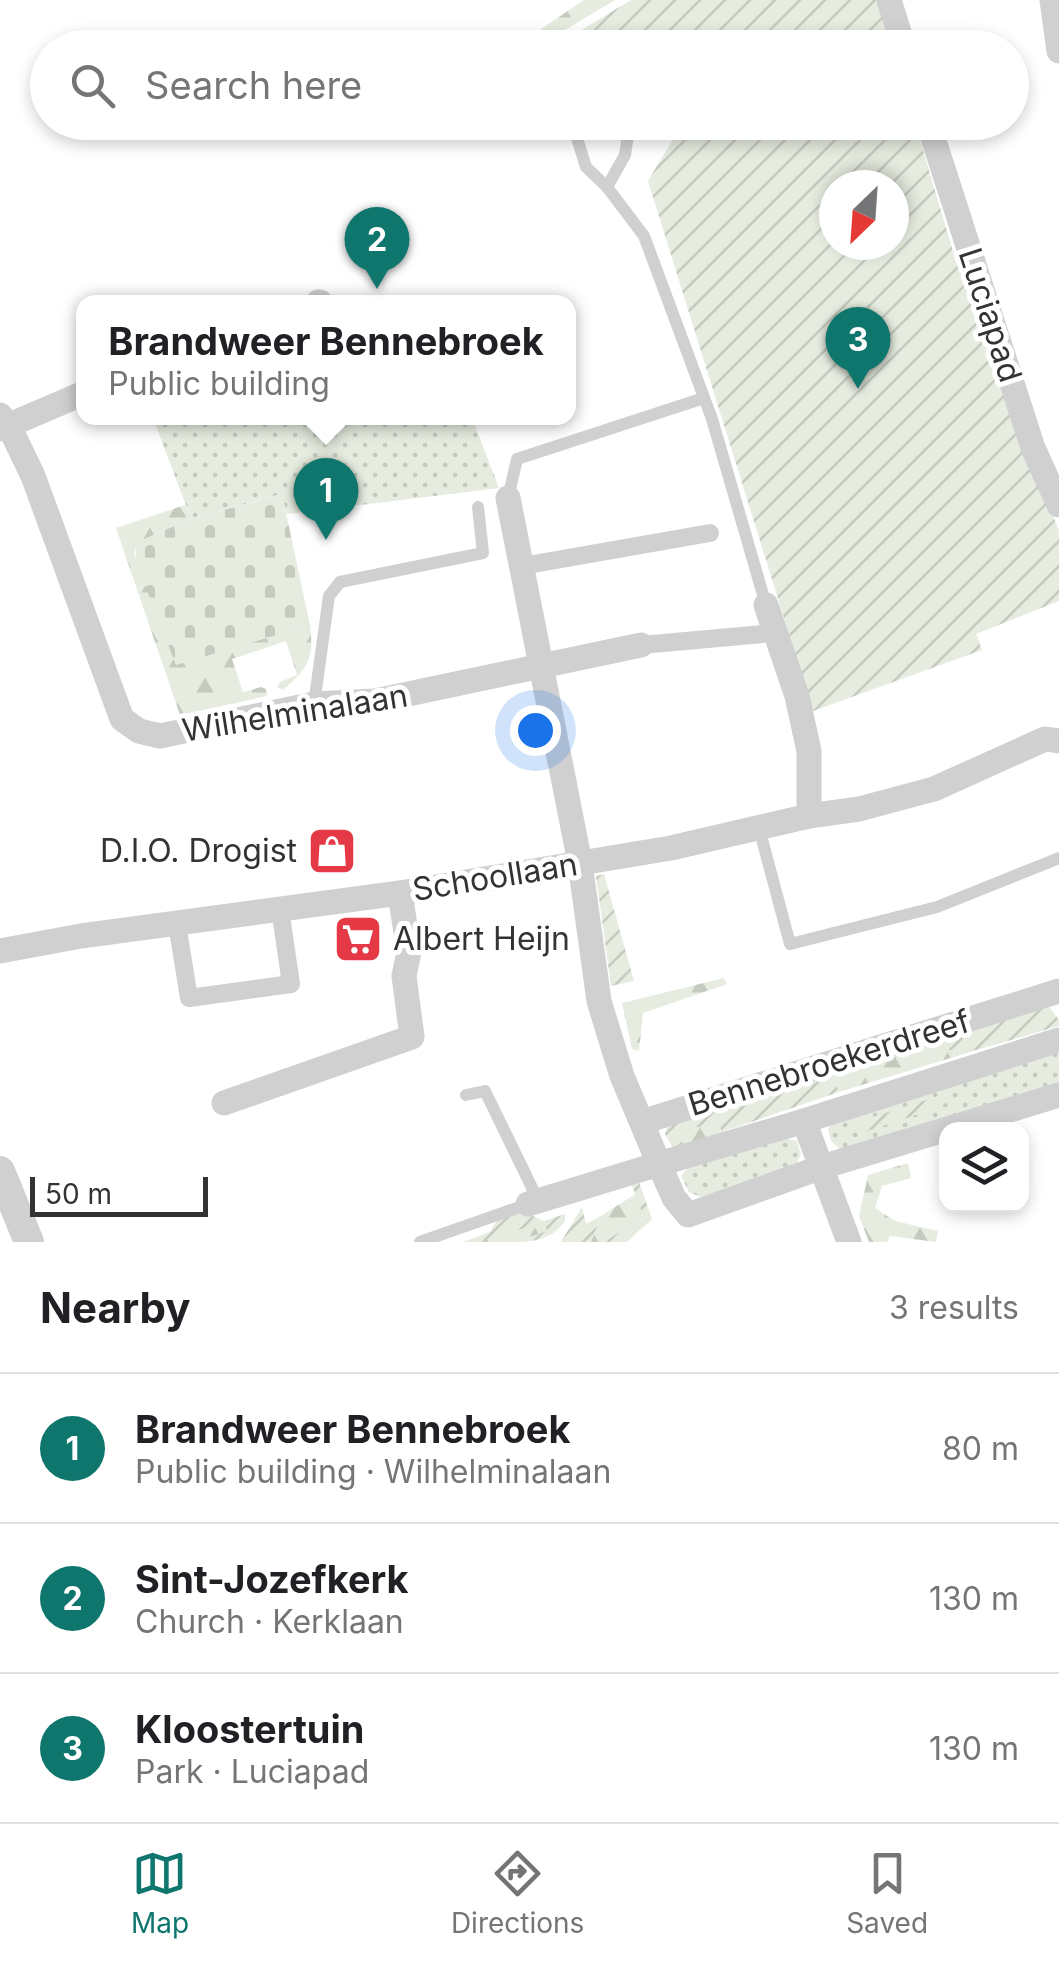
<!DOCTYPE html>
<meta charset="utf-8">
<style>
:root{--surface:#fff;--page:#f6f6f6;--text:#202124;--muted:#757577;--line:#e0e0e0;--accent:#0f766e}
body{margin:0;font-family:Inter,sans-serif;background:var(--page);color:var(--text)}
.controls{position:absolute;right:30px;bottom:30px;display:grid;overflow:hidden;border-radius:20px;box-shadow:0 5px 15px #0003}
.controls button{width:90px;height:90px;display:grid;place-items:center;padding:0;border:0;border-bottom:2px solid var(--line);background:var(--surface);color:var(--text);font:50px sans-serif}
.compass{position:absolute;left:819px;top:170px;width:90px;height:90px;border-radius:50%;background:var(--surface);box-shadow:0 5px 15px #0003;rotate:205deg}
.scale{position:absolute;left:30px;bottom:25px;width:178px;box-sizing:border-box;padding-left:10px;border:5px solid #333;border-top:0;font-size:28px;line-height:35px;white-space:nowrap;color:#333;-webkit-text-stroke:8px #fff;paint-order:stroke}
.you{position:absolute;left:535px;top:730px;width:35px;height:35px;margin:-25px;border:8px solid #fff;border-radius:50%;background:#1a73e8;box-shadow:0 0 0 15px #1a73e833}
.badge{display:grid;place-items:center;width:65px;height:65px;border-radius:50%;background:var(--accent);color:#fff;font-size:32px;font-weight:700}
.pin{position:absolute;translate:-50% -82px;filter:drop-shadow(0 2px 5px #0008)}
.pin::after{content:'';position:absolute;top:52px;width:35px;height:30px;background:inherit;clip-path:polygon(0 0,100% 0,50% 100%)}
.popup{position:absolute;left:76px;top:295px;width:500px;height:130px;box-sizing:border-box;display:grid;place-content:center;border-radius:20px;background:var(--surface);filter:drop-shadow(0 2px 8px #0005);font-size:32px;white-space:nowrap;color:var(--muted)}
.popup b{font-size:38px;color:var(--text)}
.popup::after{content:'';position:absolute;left:50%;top:100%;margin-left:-20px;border:20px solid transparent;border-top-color:var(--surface)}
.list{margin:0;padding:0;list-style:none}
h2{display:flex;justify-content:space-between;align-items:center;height:130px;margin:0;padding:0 40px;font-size:42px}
h2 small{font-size:32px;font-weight:400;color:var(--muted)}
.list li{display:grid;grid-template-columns:65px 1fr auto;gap:30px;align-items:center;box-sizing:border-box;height:150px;padding:0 40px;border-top:2px solid var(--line)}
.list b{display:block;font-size:38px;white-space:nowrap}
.list p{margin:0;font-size:32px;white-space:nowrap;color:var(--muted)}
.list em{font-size:32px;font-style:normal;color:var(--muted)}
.icon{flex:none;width:55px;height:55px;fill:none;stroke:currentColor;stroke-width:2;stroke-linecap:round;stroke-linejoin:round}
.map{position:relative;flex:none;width:1059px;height:1242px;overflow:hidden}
.search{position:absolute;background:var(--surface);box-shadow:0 5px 15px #0003;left:30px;right:30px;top:30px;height:110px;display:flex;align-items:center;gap:25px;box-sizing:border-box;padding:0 35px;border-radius:55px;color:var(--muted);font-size:38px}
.sheet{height:580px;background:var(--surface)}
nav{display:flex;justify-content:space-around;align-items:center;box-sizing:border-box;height:140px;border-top:2px solid var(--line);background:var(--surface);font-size:28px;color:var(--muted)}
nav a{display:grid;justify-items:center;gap:5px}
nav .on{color:var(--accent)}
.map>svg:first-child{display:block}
.grass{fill:url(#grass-dots)}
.forest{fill:url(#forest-firs)}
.cemetery{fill:url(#cemetery-stones)}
.garden{fill:url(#garden-furrows);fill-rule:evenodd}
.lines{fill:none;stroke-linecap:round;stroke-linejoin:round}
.service{stroke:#d0d0d0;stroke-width:12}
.pedestrian{stroke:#d0d0d0;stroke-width:18}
.minor{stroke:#d0d0d0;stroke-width:25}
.tertiary{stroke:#d0d0d0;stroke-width:30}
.labels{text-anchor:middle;stroke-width:10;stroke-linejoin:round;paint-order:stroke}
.street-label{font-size:32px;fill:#333;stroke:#fff}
.poi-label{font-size:32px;fill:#333;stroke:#fff;text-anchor:end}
</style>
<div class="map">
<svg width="1059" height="1242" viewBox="0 0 1059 1242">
<defs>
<pattern id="grass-dots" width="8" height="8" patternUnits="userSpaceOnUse" patternTransform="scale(2.5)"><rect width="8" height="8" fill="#e6ecdf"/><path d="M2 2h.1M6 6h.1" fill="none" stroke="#c6cbc0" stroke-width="1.8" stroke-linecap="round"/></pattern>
<pattern id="forest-firs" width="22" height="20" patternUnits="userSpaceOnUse" patternTransform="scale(2.5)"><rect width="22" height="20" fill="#e6ecdf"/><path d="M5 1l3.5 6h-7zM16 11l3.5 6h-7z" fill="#c6cbc0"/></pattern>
<pattern id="cemetery-stones" width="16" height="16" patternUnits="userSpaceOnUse" patternTransform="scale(2.5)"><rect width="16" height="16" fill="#e6ecdf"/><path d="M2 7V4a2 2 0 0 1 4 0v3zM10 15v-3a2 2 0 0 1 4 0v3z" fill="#c6cbc0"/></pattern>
<pattern id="garden-furrows" width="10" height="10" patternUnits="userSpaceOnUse" patternTransform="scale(2.5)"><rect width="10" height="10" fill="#e6ecdf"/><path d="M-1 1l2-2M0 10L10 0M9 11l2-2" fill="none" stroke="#c6cbc0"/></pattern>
</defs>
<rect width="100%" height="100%" fill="#fff"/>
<g class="grass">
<polygon points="153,418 280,418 281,420 291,418 472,418 499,488 287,514 281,494 191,519"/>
<polygon points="1059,1049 1059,1083 841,1150 831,1141 828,1129 835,1120"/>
<polygon points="779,1137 797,1141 801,1154 795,1168 703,1198 689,1192 681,1176 689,1166"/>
</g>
<g class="forest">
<polygon points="584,0 615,0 545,42 538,31"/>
<path d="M185,505L191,519L138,542L134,554L176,664L310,625C314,658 309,668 283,690L277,687L280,682L297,675L286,641L232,659L243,692L261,687L266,689L267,696L180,715L116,528Z"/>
<polygon points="724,978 727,984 643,1013 639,1051 632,1049 622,1003"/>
<polygon points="949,1037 943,1050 977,1050 839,1092 832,1074"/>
<polygon points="720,1126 722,1132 683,1146 678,1128"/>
<polygon points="908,1163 911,1178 882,1186 875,1208 895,1221 938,1231 936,1242 890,1236 887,1242 869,1242 859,1216 868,1175"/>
<polygon points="637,1193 644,1218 603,1242 591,1242 601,1216"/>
<polygon points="544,1221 548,1231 516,1242 480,1242"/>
</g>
<polygon class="cemetery" points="282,494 310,625 176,665 135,560 137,542 191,519"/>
<g class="garden">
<polygon points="631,0 880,0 893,47 570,48 563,41"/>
<path d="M655,123H915L955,258L1059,531V601L976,634L982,650L813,711L648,181L673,139ZM834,185H894V245H834Z"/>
<polygon points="604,874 634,981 611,986 596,876"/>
<polygon points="1047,1004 1059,1020 1059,1026 977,1050 942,1050 949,1037"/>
<polygon points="832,1074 839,1092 722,1132 720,1126 679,1128 683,1146 673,1148 665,1134 668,1124"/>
<polygon points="945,1094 946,1105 861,1133 857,1122"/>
<polygon points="638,1179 652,1219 627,1242 603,1242 644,1218 630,1180"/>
<polygon points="582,1207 586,1224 601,1216 591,1242 561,1242"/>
<path d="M522,1211L544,1221L565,1214V1221C553,1238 536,1242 516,1242L547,1231L544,1222L480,1242H463L490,1232L497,1220Z"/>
</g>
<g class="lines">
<g class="service">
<polyline points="572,122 586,167 607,187 644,236 712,419 766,605"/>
<polyline points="607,187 625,155 629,128 622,122"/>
<polyline points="508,498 517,459 704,398"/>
<polyline points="314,704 329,596 340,582 483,553 478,507"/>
<polyline points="759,828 790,944 937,907 1059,858"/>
<polyline points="466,1095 485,1091 538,1200"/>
<polyline points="420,1242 528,1204"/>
</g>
<g class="pedestrian">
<polyline points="522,566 710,533"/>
<polyline points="641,645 763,634"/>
<polyline points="177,924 189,998 291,984 280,909"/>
</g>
<g class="minor">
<polyline points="889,0 904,48"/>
<polyline points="1052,0 1059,51"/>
<polyline points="928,122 1033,448 1059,505"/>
<polyline points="318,302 320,302"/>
<polyline points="0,415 9,426 33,476 122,719 139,731 160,736 314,704 375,701 641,645"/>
<polyline points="0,429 84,393"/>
<polyline points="508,498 580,863 599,1001 622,1076 659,1164 528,1204"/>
<polyline points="766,605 797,696 809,751 809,816"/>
<polyline points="0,951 81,936 400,893 671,848 809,816 859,809 934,789 1045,739 1059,741"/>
<polyline points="1059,1040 804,1121 659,1164 674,1198 688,1215 822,1167 1059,1095"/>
<polyline points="224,1103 412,1037 404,976 409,952 400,893"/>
<polyline points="804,1121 849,1242"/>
<polyline points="642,1122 1059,991"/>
</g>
<polyline class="tertiary" points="0,1171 29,1242"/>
</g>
<defs>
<g id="shop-square" transform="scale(2.5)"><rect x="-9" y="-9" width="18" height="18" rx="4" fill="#e63946" stroke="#fff"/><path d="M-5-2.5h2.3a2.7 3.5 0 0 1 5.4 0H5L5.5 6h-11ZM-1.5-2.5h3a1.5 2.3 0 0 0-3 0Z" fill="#fff"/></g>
<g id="supermarket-square" transform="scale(2.5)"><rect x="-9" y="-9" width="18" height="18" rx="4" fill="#e63946" stroke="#fff"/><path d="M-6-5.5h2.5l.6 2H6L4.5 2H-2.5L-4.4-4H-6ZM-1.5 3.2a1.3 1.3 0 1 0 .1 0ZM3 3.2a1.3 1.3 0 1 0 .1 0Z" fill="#fff"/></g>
</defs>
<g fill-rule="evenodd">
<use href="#shop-square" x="332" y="851"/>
<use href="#supermarket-square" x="358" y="939"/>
</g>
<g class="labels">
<g class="street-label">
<text transform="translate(990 315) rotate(72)" y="11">Luciapad</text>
<text transform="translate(295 713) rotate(-9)" y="11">Wilhelminalaan</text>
<text transform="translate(495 877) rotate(-9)" y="11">Schoollaan</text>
<text transform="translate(829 1063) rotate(-17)" y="11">Bennebroekerdreef</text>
</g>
<g class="poi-label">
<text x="297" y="862">D.I.O. Drogist</text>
<text x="393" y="950" text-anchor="start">Albert Heijn</text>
</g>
</g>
</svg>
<div class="controls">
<button><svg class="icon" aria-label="layers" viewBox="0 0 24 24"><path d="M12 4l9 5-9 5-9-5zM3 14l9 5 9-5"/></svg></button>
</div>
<svg class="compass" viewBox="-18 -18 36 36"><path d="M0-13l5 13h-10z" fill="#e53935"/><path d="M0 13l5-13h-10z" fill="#757577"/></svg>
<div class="scale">50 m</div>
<div class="you"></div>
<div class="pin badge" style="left:326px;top:540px">1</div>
<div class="popup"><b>Brandweer Bennebroek</b>Public building</div>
<div class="pin badge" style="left:377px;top:289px">2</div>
<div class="pin badge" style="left:858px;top:389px">3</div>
<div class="search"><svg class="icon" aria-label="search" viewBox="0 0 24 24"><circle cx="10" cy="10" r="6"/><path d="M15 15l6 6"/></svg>Search here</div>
</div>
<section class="sheet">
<h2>Nearby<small>3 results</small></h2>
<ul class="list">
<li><span class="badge">1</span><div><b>Brandweer Bennebroek</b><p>Public building · Wilhelminalaan</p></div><em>80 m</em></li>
<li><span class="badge">2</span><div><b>Sint-Jozefkerk</b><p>Church · Kerklaan</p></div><em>130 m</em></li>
<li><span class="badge">3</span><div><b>Kloostertuin</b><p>Park · Luciapad</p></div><em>130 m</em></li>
</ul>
</section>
<nav>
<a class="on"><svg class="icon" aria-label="map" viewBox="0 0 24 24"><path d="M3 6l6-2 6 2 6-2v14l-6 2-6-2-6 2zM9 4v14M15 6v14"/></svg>Map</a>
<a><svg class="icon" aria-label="directions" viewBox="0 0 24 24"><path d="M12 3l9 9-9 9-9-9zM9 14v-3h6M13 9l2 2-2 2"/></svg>Directions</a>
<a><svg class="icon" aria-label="saved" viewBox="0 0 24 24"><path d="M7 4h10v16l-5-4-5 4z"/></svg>Saved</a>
</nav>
